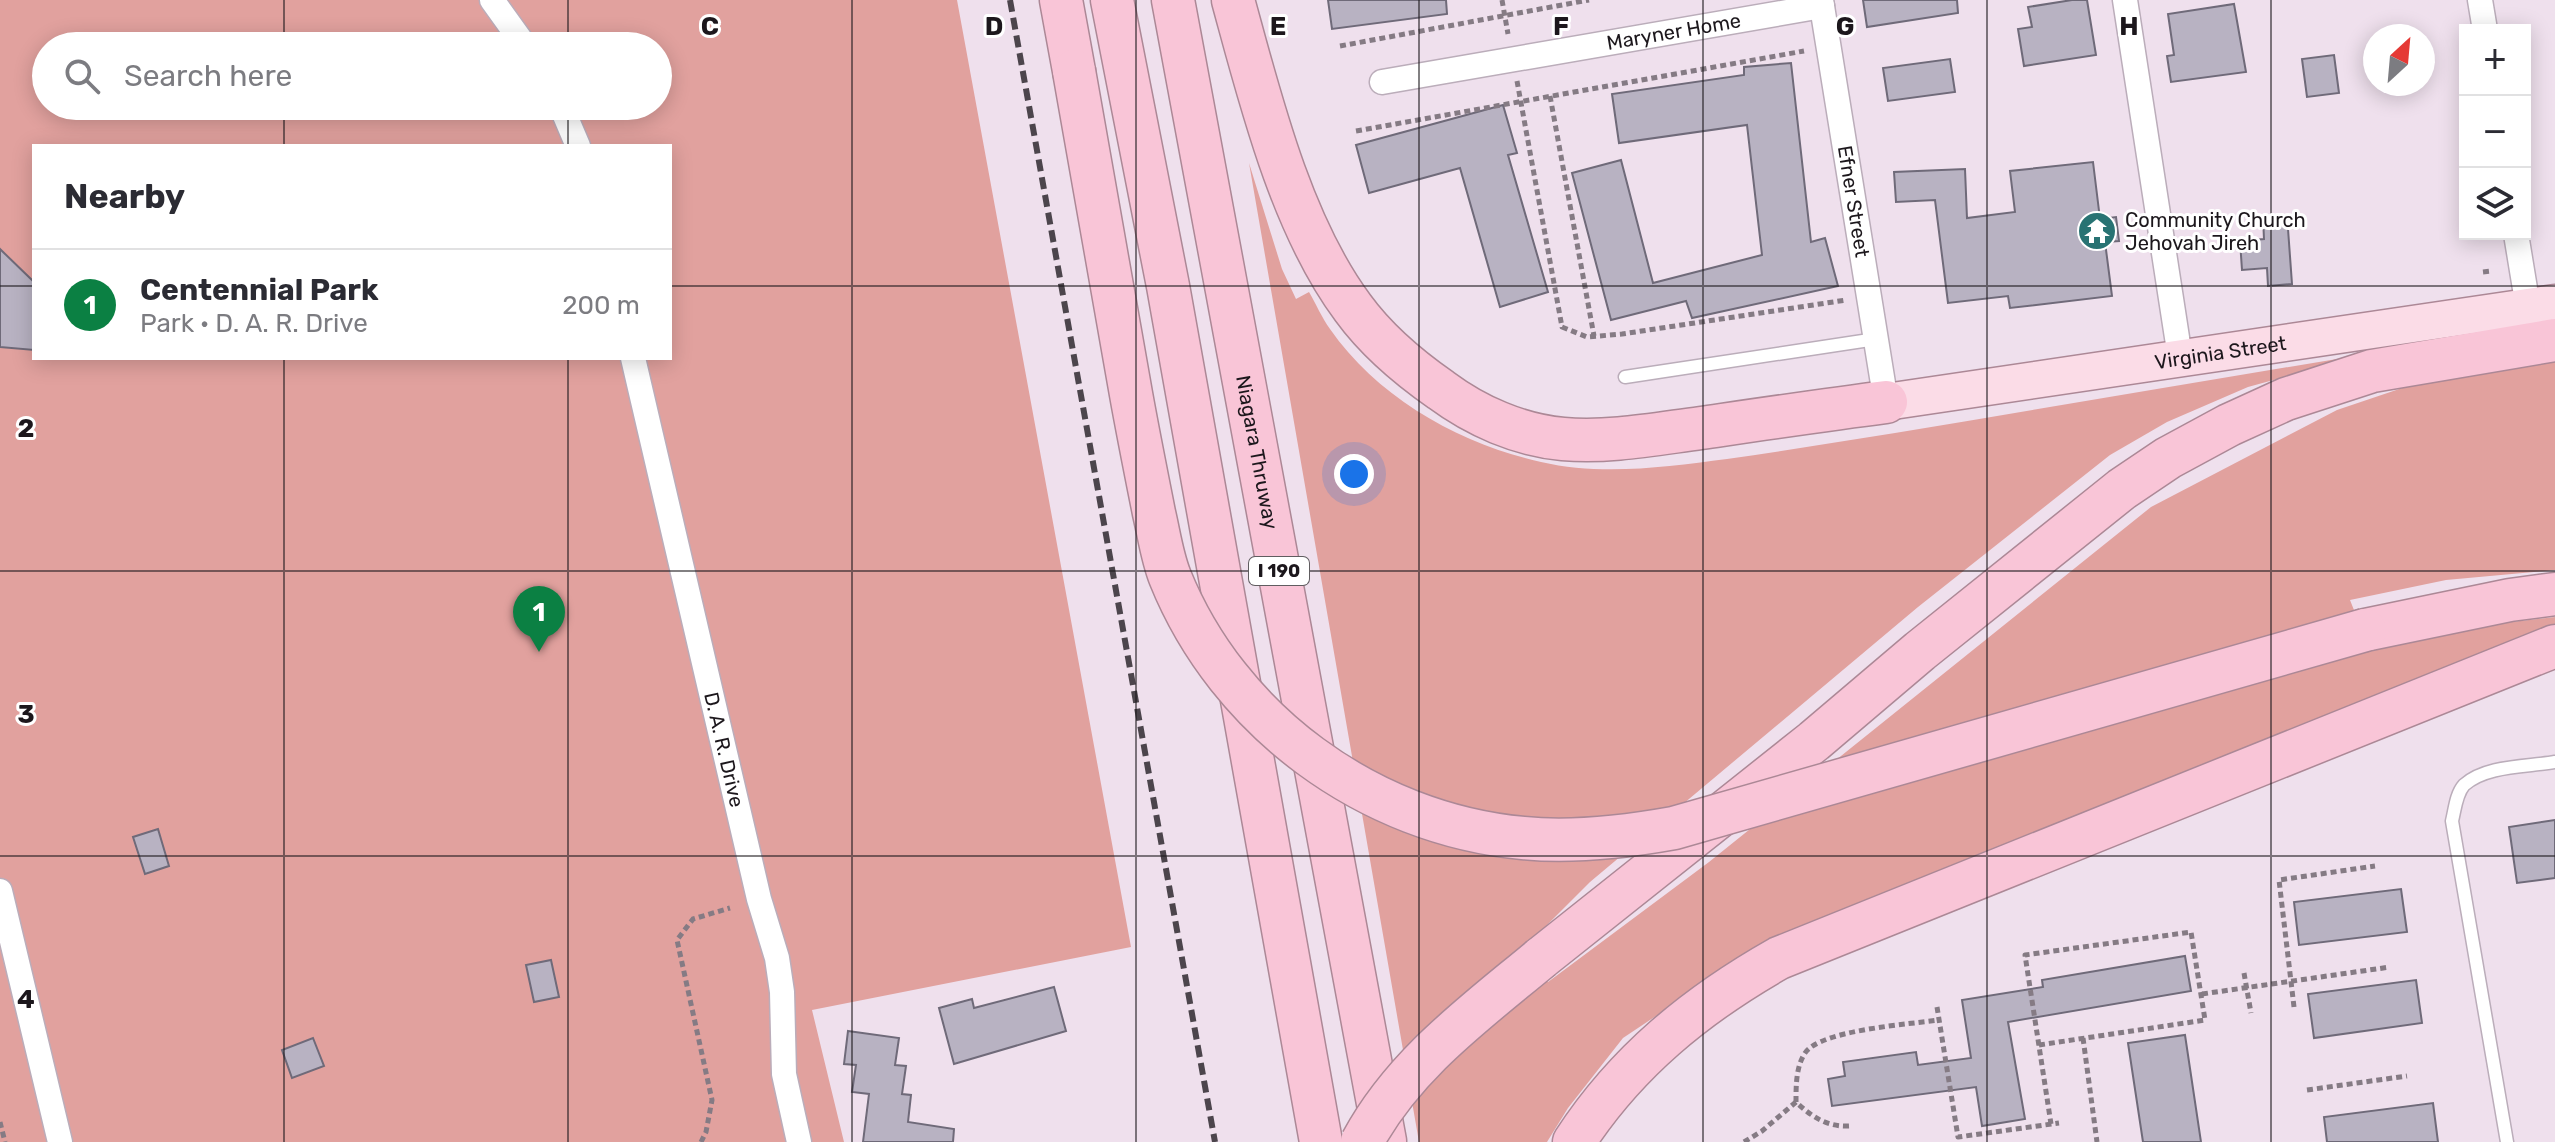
<!DOCTYPE html>
<meta charset="utf-8">
<style>
:root{--surface:#fff;--page:#f2f2f3;--text:#2b2b33;--muted:#7c7c81;--line:#e1e1e2;--accent:#0b8043}
body{margin:0;font-family:Rubik,sans-serif;background:var(--page);color:var(--text)}
.controls{position:absolute;right:24px;top:24px;display:grid;overflow:hidden;border-radius:0px;box-shadow:0 4px 20px #0003}
.controls button{width:72px;height:72px;display:grid;place-items:center;padding:0;border:0;border-bottom:2px solid var(--line);background:var(--surface);color:var(--text);font:40px sans-serif}
.compass{position:absolute;left:2363px;top:24px;width:72px;height:72px;border-radius:50%;background:var(--surface);box-shadow:0 4px 20px #0003;rotate:26deg}
.you{position:absolute;left:1354px;top:474px;width:28px;height:28px;margin:-20px;border:6px solid #fff;border-radius:50%;background:#1a73e8;box-shadow:0 0 0 12px #1a73e833}
.badge{display:grid;place-items:center;width:52px;height:52px;border-radius:50%;background:var(--accent);color:#fff;font-size:26px;font-weight:700}
.pin{position:absolute;translate:-50% -66px;filter:drop-shadow(0 2px 4px #0008)}
.pin::after{content:'';position:absolute;top:42px;width:28px;height:24px;background:inherit;clip-path:polygon(0 0,100% 0,50% 100%)}
.list{margin:0;padding:0;list-style:none}
h2{display:flex;justify-content:space-between;align-items:center;height:104px;margin:0;padding:0 32px;font-size:34px}
h2 small{font-size:26px;font-weight:400;color:var(--muted)}
.list li{display:grid;grid-template-columns:52px 1fr auto;gap:24px;align-items:center;box-sizing:border-box;height:112px;padding:0 32px;border-top:2px solid var(--line)}
.list b{display:block;font-size:30px;white-space:nowrap}
.list p{margin:0;font-size:26px;white-space:nowrap;color:var(--muted)}
.list em{font-size:26px;font-style:normal;color:var(--muted)}
.icon{flex:none;width:44px;height:44px;fill:none;stroke:currentColor;stroke-width:2;stroke-linecap:round;stroke-linejoin:round}
.map{position:relative;flex:none;width:2555px;height:1142px;overflow:hidden}
.search{position:absolute;background:var(--surface);box-shadow:0 4px 20px #0003;left:32px;top:32px;width:640px;height:88px;display:flex;align-items:center;gap:20px;box-sizing:border-box;padding:0 28px;border-radius:44px;color:var(--muted);font-size:30px}
.panel{position:absolute;background:var(--surface);box-shadow:0 4px 20px #0003;left:32px;top:144px;width:640px;height:216px;border-radius:0px}
.map>svg:first-child{display:block}
.green{fill:#e1a19e;fill-rule:evenodd}
.building{fill:#b8b2c2;stroke:#6f6a79;stroke-width:2}
.lines{fill:none;stroke-linecap:round;stroke-linejoin:round}
.service-casing{stroke:#bbadba;stroke-width:15}
.minor-casing{stroke:#bbadba;stroke-width:27}
.primary-casing{stroke:#ac8896;stroke-width:39}
.motorway-casing{stroke:#ac8896;stroke-width:45}
.path{stroke:#857b84;stroke-width:5;stroke-dasharray:6 4;stroke-linecap:butt}
.service{stroke:#fff;stroke-width:12}
.minor{stroke:#fff;stroke-width:24}
.primary{stroke:#fbdce7;stroke-width:36}
.motorway{stroke:#f9c5d7;stroke-width:42}
.rail{stroke:#4c454c;stroke-width:6;stroke-dasharray:12 6;stroke-linecap:butt}
.motorway-bridge-casing{stroke:#ac8896;stroke-width:45;stroke-linecap:butt}
.motorway-bridge{stroke:#f9c5d7;stroke-width:42}
.grid{fill:none;stroke:#1c171c;stroke-width:2;stroke-opacity:0.55}
.labels{text-anchor:middle;stroke-width:6;stroke-linejoin:round;paint-order:stroke}
.shield{fill:#fff;stroke:#605d60;stroke-width:2}
.shield-label{font-size:18px;font-weight:bold;fill:#1c171c}
.street-label{font-size:20px;fill:#1c171c;stroke:#fff}
.poi-label{font-size:20px;fill:#1c171c;stroke:#fff;text-anchor:start}
.grid-label{font-size:26px;text-anchor:middle;font-weight:bold;fill:#1c171c;stroke:#fff;stroke-width:6;stroke-linejoin:round;paint-order:stroke}
</style>
<div class="map">
<svg width="2555" height="1142" viewBox="0 0 2555 1142">
<rect width="100%" height="100%" fill="#efe0ed"/>
<g class="green">
<path d="M0,0H957L1131,947L812,1010L844,1142H0ZM46,46H658V106H46ZM34,146H670V358H34Z"/>
<path d="M1249,163L1282,269L1296,299L1309,292C1316,304 1322,318 1330,329C1378,398 1460,444 1541,462C1602,476 1666,467 1727,459C1783,451 1839,442 1895,433C2052,407 2209,380 2367,354L2248,387L2167,422L2110,455L1918,607L1590,882L1524,948L1548,982L1709,862L2151,507L2337,410L2420,382L2555,360V570L2446,580L2350,600L2369,648L2511,622L2555,617V629L1737,962L1623,1038L1568,1108L1547,1142H1419Z"/>
</g>
<g class="building">
<polygon points="1328,0 1446,0 1447,14 1332,29"/>
<polygon points="1863,0 1957,0 1958,13 1867,27"/>
<polygon points="2072,0 2087,0 2096,55 2024,66 2018,29 2032,27 2028,7"/>
<polygon points="2234,4 2246,72 2171,82 2167,56 2174,55 2168,14"/>
<polygon points="2334,55 2339,93 2307,97 2302,59"/>
<polygon points="1950,59 1955,92 1888,101 1883,68"/>
<polygon points="1791,63 1811,242 1825,238 1838,286 1692,318 1686,301 1611,320 1572,173 1621,160 1653,283 1762,255 1747,125 1619,143 1612,94 1744,75 1744,67"/>
<polygon points="1503,105 1517,153 1508,155 1548,292 1500,307 1460,168 1369,193 1356,145"/>
<polygon points="2093,162 2100,219 2116,217 2119,241 2105,242 2112,296 2010,308 2008,296 1948,303 1935,200 1896,202 1894,172 1965,169 1967,218 2015,212 2010,171"/>
<polygon points="2287,215 2292,284 2268,286 2267,268 2242,270 2240,241 2264,239 2263,217"/>
<polygon points="0,249 34,282 34,350 0,347"/>
<polygon points="2555,820 2555,878 2517,883 2509,827"/>
<polygon points="158,829 169,866 145,874 133,837"/>
<polygon points="2401,889 2407,932 2299,945 2294,902"/>
<polygon points="2185,956 2191,991 2008,1022 2025,1119 1982,1126 1976,1087 1832,1106 1828,1079 1845,1076 1843,1062 1916,1052 1918,1065 1971,1058 1962,1000 2043,987 2042,980"/>
<polygon points="551,960 559,997 534,1002 526,965"/>
<polygon points="2416,980 2422,1023 2314,1038 2308,994"/>
<polygon points="1054,987 1066,1031 954,1064 939,1008 972,999 974,1008"/>
<polygon points="848,1031 899,1038 895,1065 906,1066 902,1094 911,1095 908,1122 954,1129 953,1142 863,1142 869,1094 852,1092 856,1065 844,1064"/>
<polygon points="2185,1035 2201,1142 2143,1142 2128,1043"/>
<polygon points="313,1038 324,1066 292,1078 282,1050"/>
<polygon points="2433,1103 2438,1142 2327,1142 2324,1117"/>
</g>
<g class="lines">
<g class="service-casing">
<g id="service">
<polyline points="1625,377 1876,339"/>
<path d="M2507,1142L2452,821C2455,809 2456,794 2464,785C2486,765 2527,767 2555,762"/>
</g>
</g>
<g class="minor-casing">
<g id="minor">
<polyline points="492,0 525,46"/>
<path id="s1" d="M1821,0L1886,402"/>
<polyline points="2125,0 2180,357"/>
<polyline points="2480,0 2485,30"/>
<path id="s2" d="M1382,82L1822,6"/>
<polyline points="561,106 578,146"/>
<polyline points="2516,234 2528,307"/>
<path id="s3" d="M633,358L759,899L777,958L782,992L784,1074L799,1142"/>
<polyline points="0,891 60,1142"/>
</g>
</g>
<g class="primary-casing">
<g id="primary">
<path id="s4" d="M1886,402L2555,303"/>
</g>
</g>
<g class="motorway-casing">
<g id="motorway">
<polyline points="1061,0 1074,71"/>
<polyline points="1112,0 1168,286 1321,1142"/>
<path id="s5" d="M1173,0L1385,1141"/>
<path d="M1233,0C1260,99 1291,225 1353,308C1377,341 1408,367 1441,390C1476,416 1519,435 1563,439C1609,443 1655,434 1701,428C1763,419 1824,410 1886,402"/>
<polyline points="2365,630 2510,600 2555,594"/>
<polyline points="1541,958 1814,741 1920,651 2122,489 2168,458 2229,425 2286,399 2372,371 2555,340"/>
<path d="M1574,1142C1626,1062 1696,1005 1779,958L2555,646"/>
</g>
</g>
<g class="path">
<polyline points="1502,0 1508,34"/>
<polyline points="1340,46 1589,0"/>
<polyline points="1517,81 1562,327 1587,337 1622,334 1846,300"/>
<polyline points="1550,96 1594,336"/>
<polyline points="1356,131 1804,51"/>
<polyline points="2483,272 2492,271"/>
<polyline points="2244,973 2251,1013"/>
<polyline points="2202,994 2390,967"/>
<polyline points="1937,1007 1958,1137 2059,1123"/>
<polyline points="2294,1007 2279,880 2375,866"/>
<polyline points="2083,1038 2097,1142"/>
<polyline points="2039,1045 2205,1020 2191,932 2025,955 2051,1124"/>
<polyline points="2307,1090 2407,1076"/>
<polyline points="0,1122 5,1142"/>
<path d="M1849,1126C1827,1127 1812,1117 1796,1102C1796,1085 1796,1067 1805,1053C1820,1030 1911,1024 1939,1020"/>
<polyline points="701,1142 706,1132 712,1100 677,940 693,919 730,908"/>
<polyline points="1744,1142 1762,1131 1796,1102"/>
</g>
<use href="#service" class="service"/>
<use href="#minor" class="minor"/>
<use href="#primary" class="primary"/>
<use href="#motorway" class="motorway"/>
<polyline class="rail" points="1010,0 1215,1142"/>
<g class="motorway-bridge-casing">
<g id="motorway-bridge">
<path d="M1074,71C1093,179 1112,286 1131,394C1138,433 1146,473 1154,513C1159,534 1162,557 1170,577C1228,721 1369,824 1523,838C1573,843 1624,837 1674,828L2365,630"/>
<path d="M1362,1142C1404,1064 1475,1013 1541,958"/>
</g>
</g>
<use href="#motorway-bridge" class="motorway-bridge"/>
</g>
<path class="grid" d="M284,0V46M568,0V46M852,0V1142M1136,0V1142M1419,0V1142M1703,0V1142M1987,0V1142M2271,0V1142M284,106V146M568,106V146M0,286H34M670,286H2555M284,358V1142M568,358V1142M0,571H2555M0,856H2555"/>
<defs>
<g id="temple-disc" transform="scale(2)"><circle r="9.5" fill="#287373" stroke="#fff"/><path d="M0-6L5-2H3V0L6.5 2.5H4V6H1.5V3h-3V6H-4V2.5H-6.5L-3 0V-2H-5Z" fill="#fff"/></g>
</defs>
<g fill-rule="evenodd">
<use href="#temple-disc" x="2097" y="231"/>
</g>
<g class="labels">
<rect class="shield" x="1249" y="557" width="60" height="28" rx="6"/>
<g class="shield-label">
<text x="1279" y="577">I 190</text>
</g>
<g class="street-label">
<text dy="7" stroke="none"><textPath href="#s2" startOffset="296">Maryner Home</textPath></text>
<text dy="7" stroke="none"><textPath href="#s1" startOffset="204">Efner Street</textPath></text>
<text dy="7" stroke="none"><textPath href="#s4" startOffset="338">Virginia Street</textPath></text>
<text dy="7" stroke="none"><textPath href="#s5" startOffset="460">Niagara Thruway</textPath></text>
<text dy="7" stroke="none"><textPath href="#s3" startOffset="402">D. A. R. Drive</textPath></text>
</g>
<g class="poi-label">
<text x="2125" y="227">Community Church<tspan x="2125" dy="23">Jehovah Jireh</tspan></text>
</g>
</g>
<g class="grid-label">
<text x="710" y="35">C</text>
<text x="994" y="35">D</text>
<text x="1278" y="35">E</text>
<text x="1561" y="35">F</text>
<text x="1845" y="35">G</text>
<text x="2129" y="35">H</text>
<text x="26" y="437">2</text>
<text x="26" y="723">3</text>
<text x="26" y="1008">4</text>
</g>
</svg>
<div class="controls">
<button>+</button>
<button>−</button>
<button><svg class="icon" aria-label="layers" viewBox="0 0 24 24"><path d="M12 4l9 5-9 5-9-5zM3 14l9 5 9-5"/></svg></button>
</div>
<svg class="compass" viewBox="-18 -18 36 36"><path d="M0-13l5 13h-10z" fill="#e53935"/><path d="M0 13l5-13h-10z" fill="#7c7c81"/></svg>
<div class="you"></div>
<div class="pin badge" style="left:539px;top:652px">1</div>
<div class="search"><svg class="icon" aria-label="search" viewBox="0 0 24 24"><circle cx="10" cy="10" r="6"/><path d="M15 15l6 6"/></svg>Search here</div>
<section class="panel">
<h2>Nearby<small></small></h2>
<ul class="list">
<li><span class="badge">1</span><div><b>Centennial Park</b><p>Park · D. A. R. Drive</p></div><em>200 m</em></li>
</ul>
</section>
</div>
